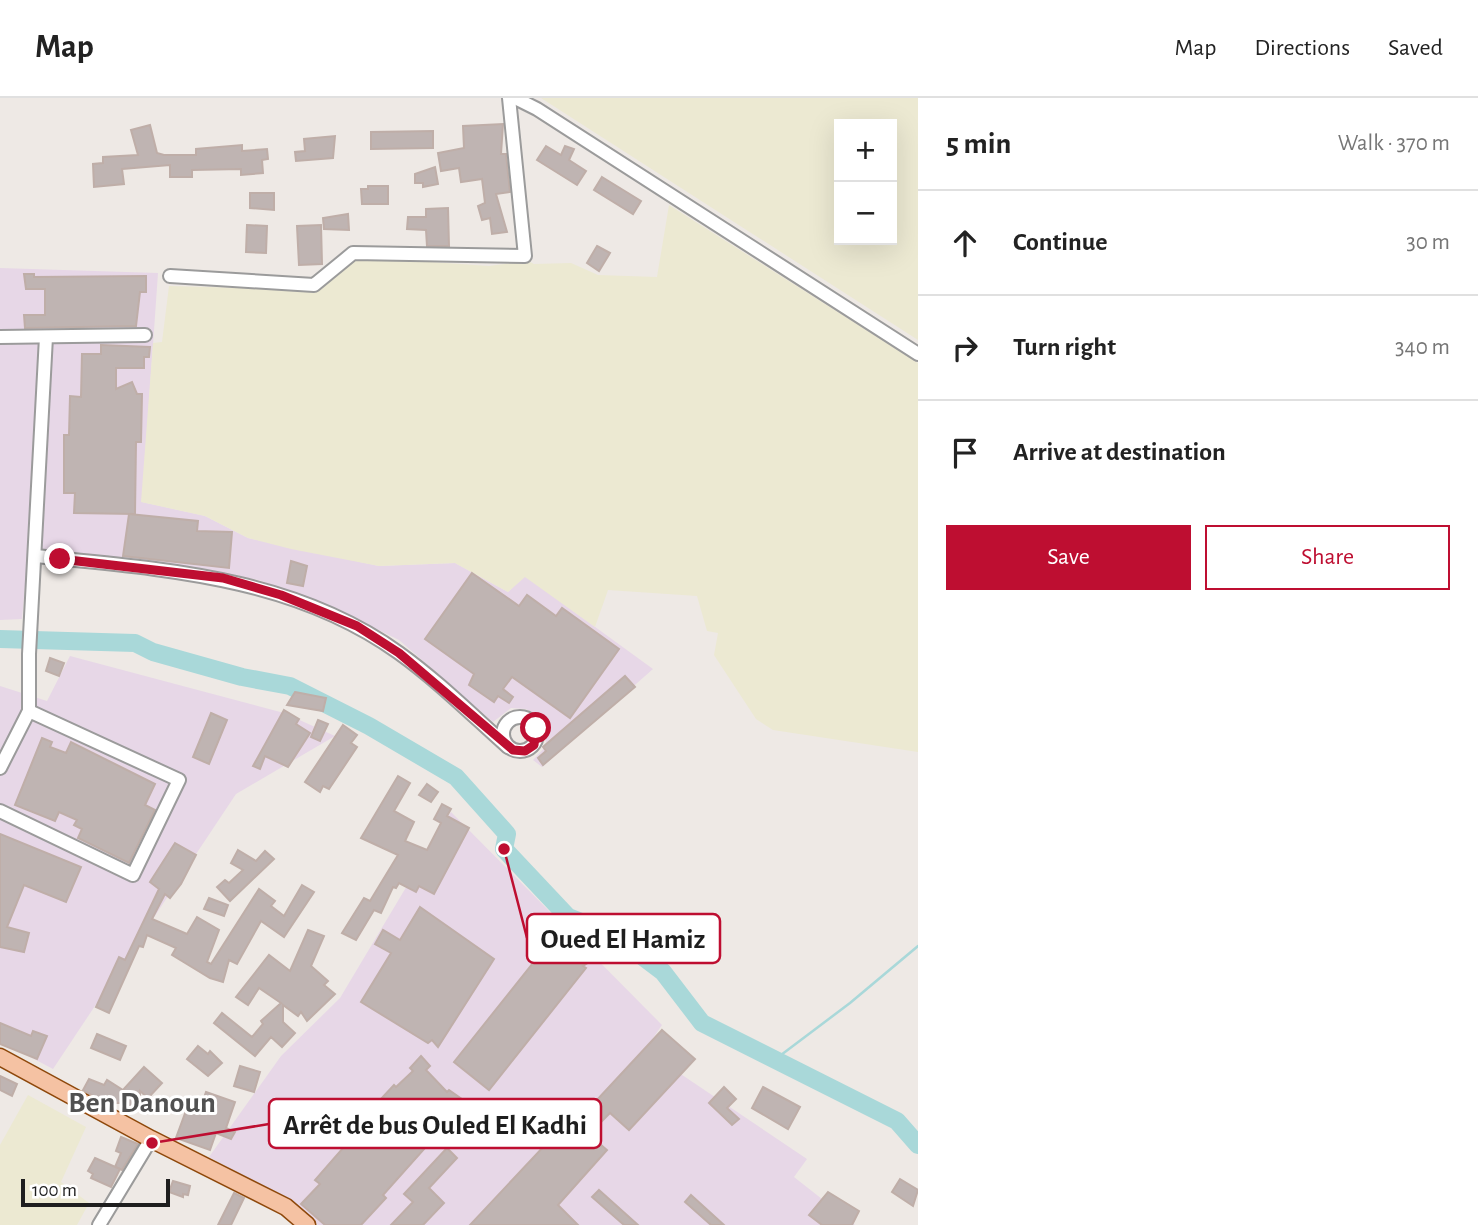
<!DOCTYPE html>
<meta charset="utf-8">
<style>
:root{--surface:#fff;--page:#f2f2f2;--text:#222;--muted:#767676;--line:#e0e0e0;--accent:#be0e31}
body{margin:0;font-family:"Alegreya Sans",sans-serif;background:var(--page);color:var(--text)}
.controls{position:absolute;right:21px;top:21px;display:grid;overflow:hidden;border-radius:0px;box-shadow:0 7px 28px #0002}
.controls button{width:63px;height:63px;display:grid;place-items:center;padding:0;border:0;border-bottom:2px solid var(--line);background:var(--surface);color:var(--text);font:35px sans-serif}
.scale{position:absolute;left:21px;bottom:18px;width:149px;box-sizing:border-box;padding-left:7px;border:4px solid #1e1e1e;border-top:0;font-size:19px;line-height:24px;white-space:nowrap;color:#1e1e1e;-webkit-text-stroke:5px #fff;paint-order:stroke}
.stop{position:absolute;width:21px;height:21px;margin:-16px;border:5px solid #be0e31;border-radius:50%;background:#fff}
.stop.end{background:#be0e31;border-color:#fff;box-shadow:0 2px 7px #0008}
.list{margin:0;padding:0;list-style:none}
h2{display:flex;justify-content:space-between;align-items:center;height:91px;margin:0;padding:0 28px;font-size:30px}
h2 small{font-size:23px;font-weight:400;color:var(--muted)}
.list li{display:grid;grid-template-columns:46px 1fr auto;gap:21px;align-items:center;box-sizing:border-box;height:105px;padding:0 28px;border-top:2px solid var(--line)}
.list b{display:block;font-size:26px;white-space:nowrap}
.list em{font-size:23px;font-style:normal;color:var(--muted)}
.actions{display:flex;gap:14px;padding:21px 28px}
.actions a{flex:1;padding:16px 0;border:2px solid var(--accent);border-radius:0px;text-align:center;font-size:24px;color:var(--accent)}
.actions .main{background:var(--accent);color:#fff}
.icon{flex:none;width:38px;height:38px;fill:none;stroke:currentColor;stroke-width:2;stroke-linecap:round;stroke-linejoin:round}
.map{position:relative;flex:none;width:918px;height:1127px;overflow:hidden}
header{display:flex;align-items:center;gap:42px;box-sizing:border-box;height:98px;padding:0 35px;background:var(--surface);border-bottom:2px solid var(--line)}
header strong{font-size:33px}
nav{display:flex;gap:38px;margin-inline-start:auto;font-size:24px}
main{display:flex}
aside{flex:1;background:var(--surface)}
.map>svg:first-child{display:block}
.industrial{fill:#e7d7e7}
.farmland{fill:#ece9d2;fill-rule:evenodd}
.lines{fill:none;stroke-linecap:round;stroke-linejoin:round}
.stream{stroke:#a9d8d9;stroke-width:2.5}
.river{stroke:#a9d8d9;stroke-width:18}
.building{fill:#bfb4b2;stroke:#bfaea8;stroke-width:2}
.minor-casing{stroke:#9b9b9b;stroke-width:16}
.major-casing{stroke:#8e480b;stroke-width:19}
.minor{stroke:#fff;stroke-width:12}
.major{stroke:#f5c2a3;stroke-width:16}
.route{stroke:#be0e31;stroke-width:9}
.labels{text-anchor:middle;stroke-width:6;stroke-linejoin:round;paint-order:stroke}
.quarter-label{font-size:30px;font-weight:bold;fill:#515151;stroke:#fff}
.leader{fill:none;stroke:#be0e31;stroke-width:2.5}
.callout-dot{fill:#be0e31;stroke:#fff;stroke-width:2.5}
.callout{fill:#fff;stroke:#be0e31;stroke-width:2.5}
.callout-label{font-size:28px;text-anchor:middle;font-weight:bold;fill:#1e1e1e}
</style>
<header>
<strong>Map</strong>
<nav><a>Map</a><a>Directions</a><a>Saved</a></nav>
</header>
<main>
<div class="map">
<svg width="918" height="1127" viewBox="0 0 918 1127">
<rect width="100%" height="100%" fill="#eee9e5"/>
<g class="industrial">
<polygon points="0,170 158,175 142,404 205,418 248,440 379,468 455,465 508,494 525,478 653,571 542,669 533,662 547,647 539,619 526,611 511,610 493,624 399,542 352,519 259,482 136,461 28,452 22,521 0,522"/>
<polygon points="70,558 284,615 335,638 236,696 53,971 0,943 0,588 47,603"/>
<polygon points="451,714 662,927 645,952 807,1061 794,1079 855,1127 318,1127 294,1105 209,1059 281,958 340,900"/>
</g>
<g class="farmland">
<path d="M541,0H918V242ZM839,26H892V142H839Z"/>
<polygon points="669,107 918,265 918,654 773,632 756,621 714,557 718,535 707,533 697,498 608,492 595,529 525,479 508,494 455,465 379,468 291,451 248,440 205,418 141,404 153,245 162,244 169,188 317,192 355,161 373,160 489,168 528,163 534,166 571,165 598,177 657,179"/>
<polygon points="28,997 86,1029 61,1084 89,1105 77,1127 0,1127 0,1047"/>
</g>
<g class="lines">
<polyline class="stream" points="773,963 850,905 918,848"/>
<polyline class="river" points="0,541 135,545 153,554 242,579 290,588 369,628 456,679 507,736 504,751 568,819 614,837 663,874 702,925 897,1023 918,1047"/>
</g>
<g class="building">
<polygon points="503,26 501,56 506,56 510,94 496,96 507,134 492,136 490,120 482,122 478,108 485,105 482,81 461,84 459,70 441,73 438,55 464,50 463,28"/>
<polygon points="150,27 157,55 164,57 196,57 196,51 242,47 242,53 267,51 268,61 262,62 263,75 241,77 241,71 192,72 192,79 170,79 170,67 122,71 124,86 94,89 93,66 103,65 103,59 138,57 131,32"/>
<polygon points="433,33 433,50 371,51 371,34"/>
<polygon points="335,38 333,60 296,63 295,54 305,53 304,41"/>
<polygon points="546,48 561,57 565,48 574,51 569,62 586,73 577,87 537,62"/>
<polygon points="435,69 438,86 423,89 423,85 415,85 415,76"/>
<polygon points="602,79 641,103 633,116 594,92"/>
<polygon points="368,88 388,88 388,106 362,106 361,91 368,91"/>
<polygon points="250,95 274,95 274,112 250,110"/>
<polygon points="448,110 449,148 427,148 426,132 407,131 408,119 426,119 426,111"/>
<polygon points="348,116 349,132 324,131 323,120"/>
<polygon points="247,127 267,128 266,155 246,154"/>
<polygon points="321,127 322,166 299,167 297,128"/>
<polygon points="597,148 610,155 599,173 587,165"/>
<polygon points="24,176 34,176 34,179 146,178 146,194 140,194 136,228 25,230 24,217 45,217 45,191 26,191"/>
<polygon points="101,247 150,249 149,259 144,259 144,270 116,270 116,291 132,284 137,296 142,296 141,344 136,344 135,416 74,415 75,395 64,395 64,337 69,337 70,298 81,299 82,256 101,256"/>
<polygon points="129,416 198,423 197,433 232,434 229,470 123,458"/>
<polygon points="291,463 307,468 303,488 287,485"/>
<polygon points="472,475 519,508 527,497 556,518 562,510 619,551 570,620 512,579 503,591 513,599 509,605 498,598 494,604 469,587 474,576 425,541"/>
<polygon points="50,560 64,565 59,578 46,573"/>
<polygon points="625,578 635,589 543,667 538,660 546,653 543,649"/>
<polygon points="295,594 326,600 323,613 287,607"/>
<polygon points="284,612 299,621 296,626 310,635 288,669 265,658 260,671 253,668"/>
<polygon points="211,615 227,622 209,666 193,659"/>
<polygon points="318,622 328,626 320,643 311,639"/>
<polygon points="343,627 357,637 351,645 357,649 329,691 323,688 320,694 305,684"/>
<polygon points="42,640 52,644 50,649 66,655 71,644 155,686 145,707 155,712 129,765 78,740 82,731 74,727 77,722 59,714 55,723 15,707"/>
<polygon points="398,678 410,685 394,713 414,724 405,743 427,752 441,725 434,721 442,706 451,711 447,718 469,730 434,796 419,788 416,794 399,785 396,790 393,789 381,815 374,812 356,842 342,835 364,800 370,803 398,757 361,740"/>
<polygon points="427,686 438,694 431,704 419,697"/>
<polygon points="0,736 81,769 66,804 24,787 7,829 29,835 24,854 0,849"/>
<polygon points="175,745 196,757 181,786 170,800 165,796 152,821 187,836 197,819 219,832 207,864 211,866 259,791 275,803 271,808 284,818 302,787 314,794 284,839 261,823 237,866 229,862 223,884 210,880 172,857 176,850 147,837 143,849 139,848 109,915 96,909 119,859 125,862 159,791 150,784"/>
<polygon points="238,752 256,763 265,753 274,761 230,803 217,789 225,782 229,785 243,772 231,765"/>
<polygon points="209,800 228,807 224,818 204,811"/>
<polygon points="420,809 494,861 438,949 432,942 428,945 361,904 391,855 375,846 383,832 400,842"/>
<polygon points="308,832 324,838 311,868 328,883 324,887 335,896 307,923 301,914 298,918 283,907 283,924 295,935 282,949 271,939 255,958 214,925 222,915 252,939 263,926 261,923 281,905 259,890 248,907 236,899 269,857 290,873"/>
<polygon points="557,835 582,854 585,853 591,863 583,868 586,870 489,992 454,964"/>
<polygon points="0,925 31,938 33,933 47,938 37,961 0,946"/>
<polygon points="662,932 695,961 629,1032 610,1015 601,1024 598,1021 586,1034 607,1052 558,1107 578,1127 470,1127 578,1012 583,1017"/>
<polygon points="97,936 126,948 120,962 91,950"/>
<polygon points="198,948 208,956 210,953 222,965 208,978 187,961"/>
<polygon points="421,958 430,968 426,972 447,994 449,992 466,1004 383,1097 386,1100 361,1127 325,1127 301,1106 320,1086 315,1082 344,1049 340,1045 394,987 396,989 413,973 410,970"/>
<polygon points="240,968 260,974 254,994 234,988"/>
<polygon points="144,969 162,985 148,1000 140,993 140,1011 128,1011 121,1008 121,1005 106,1005 83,992 89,981 104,987 107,982 123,992"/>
<polygon points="0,978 17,986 12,998 0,992"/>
<polygon points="724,989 736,1001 727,1010 739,1021 732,1027 709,1005"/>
<polygon points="763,989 800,1009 788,1031 752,1010"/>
<polygon points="206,994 235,1004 226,1030 235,1034 231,1041 216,1035 210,1052 176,1040 187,1010 199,1014"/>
<polygon points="121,1039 138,1046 122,1072 115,1069 121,1055 116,1053"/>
<polygon points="447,1050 457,1060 429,1090 444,1105 423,1127 391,1127 413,1104 404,1096"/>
<polygon points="95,1060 120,1071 111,1089 91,1080 93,1076 88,1073"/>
<polygon points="900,1081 918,1092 913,1108 892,1094"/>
<polygon points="173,1083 190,1088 188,1097 183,1096 183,1099 169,1094"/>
<polygon points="599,1092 638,1127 624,1127 592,1099"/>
<polygon points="828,1094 859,1113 852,1127 822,1127 809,1117"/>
<polygon points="234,1095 244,1100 231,1127 218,1127"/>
<polygon points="691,1097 724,1127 711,1127 685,1104"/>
</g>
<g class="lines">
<g class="minor-casing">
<g id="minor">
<polyline points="515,0 537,11 918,256"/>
<polyline points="170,178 314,187 353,155 525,158 509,0"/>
<polyline points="0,239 145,237"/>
<path d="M35,458C161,471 292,478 399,555C438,583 472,617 508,649"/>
<circle cx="520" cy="636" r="17"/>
<polyline points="0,670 29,613 29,556 46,239"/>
<polyline points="0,713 133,777 179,682 29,613"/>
<polyline points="99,1127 151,1041"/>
</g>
</g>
<g class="major-casing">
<polyline id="major" points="0,959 151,1041 286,1109 307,1127"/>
</g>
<use href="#minor" class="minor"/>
<use href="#major" class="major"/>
</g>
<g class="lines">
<polyline class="route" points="60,461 223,480 281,497 357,528 399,555 513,652 525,653 534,647 536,630"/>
</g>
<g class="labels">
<g class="quarter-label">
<text x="142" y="1014">Ben Danoun</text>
</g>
</g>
<path class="leader" d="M504 751L527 840M152 1045L269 1026"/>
<g class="callout-dot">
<circle cx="504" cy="751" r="7"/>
<circle cx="152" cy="1045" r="7"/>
</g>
<g class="callout">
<rect x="527" y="816" width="193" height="49" rx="7"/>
<rect x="269" y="1001" width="332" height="49" rx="7"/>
</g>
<g class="callout-label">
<text x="623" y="850">Oued El Hamiz</text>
<text x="435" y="1036">Arrêt de bus Ouled El Kadhi</text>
</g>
</svg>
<div class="controls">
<button>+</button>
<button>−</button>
</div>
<div class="scale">100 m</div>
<div class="stop" style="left:536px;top:630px"></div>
<div class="stop end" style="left:60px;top:461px"></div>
</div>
<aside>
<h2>5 min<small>Walk · 370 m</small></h2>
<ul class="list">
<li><svg class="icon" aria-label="ahead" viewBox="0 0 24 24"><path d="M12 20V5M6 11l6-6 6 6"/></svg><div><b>Continue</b></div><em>30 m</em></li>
<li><svg class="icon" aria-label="right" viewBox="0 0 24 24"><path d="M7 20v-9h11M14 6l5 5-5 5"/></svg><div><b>Turn right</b></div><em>340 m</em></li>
<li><svg class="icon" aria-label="arrive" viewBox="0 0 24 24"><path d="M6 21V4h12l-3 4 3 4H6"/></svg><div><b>Arrive at destination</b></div></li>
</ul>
<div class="actions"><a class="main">Save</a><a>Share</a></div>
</aside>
</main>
